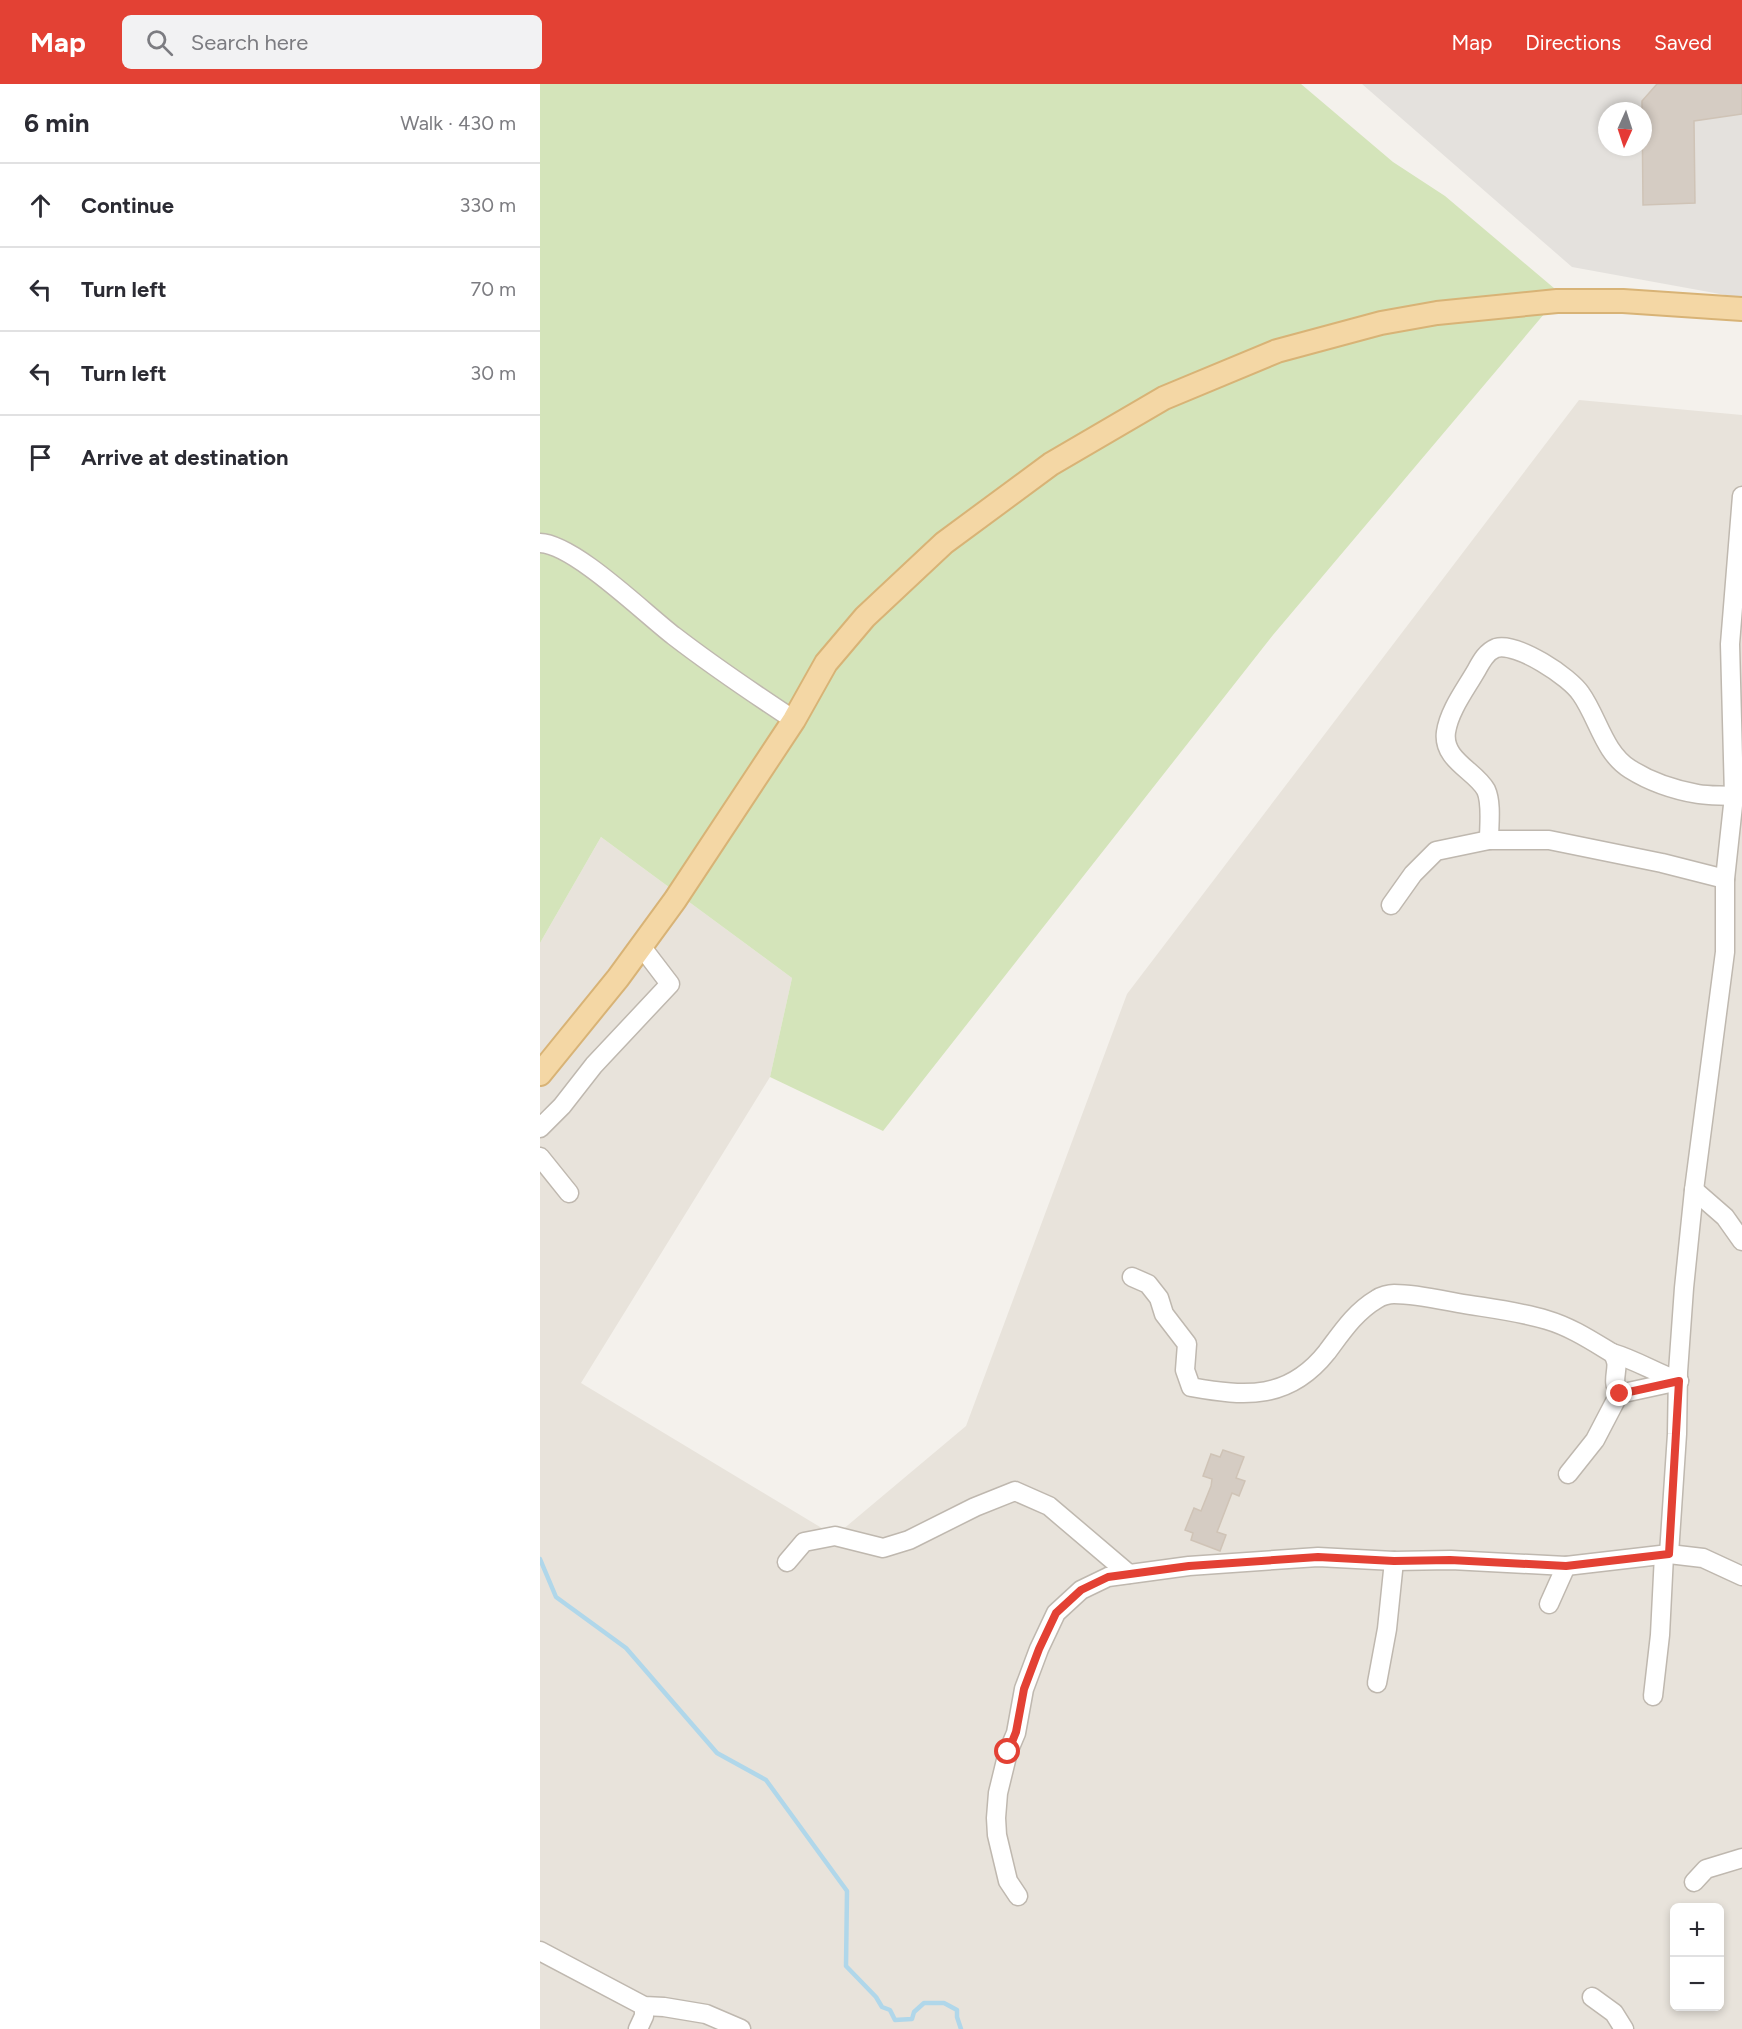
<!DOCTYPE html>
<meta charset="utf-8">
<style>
:root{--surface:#fff;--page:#f2f2f3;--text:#2b2b33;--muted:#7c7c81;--line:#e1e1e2;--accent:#e34134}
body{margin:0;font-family:Figtree,sans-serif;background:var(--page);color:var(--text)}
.controls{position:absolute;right:18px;bottom:18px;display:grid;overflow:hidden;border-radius:9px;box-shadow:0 3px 9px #0003}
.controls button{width:54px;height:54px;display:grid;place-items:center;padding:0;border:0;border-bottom:2px solid var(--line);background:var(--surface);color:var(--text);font:30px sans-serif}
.compass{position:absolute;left:1058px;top:18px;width:54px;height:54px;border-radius:50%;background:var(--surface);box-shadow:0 3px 9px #0003;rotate:183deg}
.stop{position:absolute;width:18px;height:18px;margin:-14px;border:4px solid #e34134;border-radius:50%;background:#fff}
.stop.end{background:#e34134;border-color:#fff;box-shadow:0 2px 6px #0008}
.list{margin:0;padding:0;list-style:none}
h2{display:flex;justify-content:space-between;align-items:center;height:78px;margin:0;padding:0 24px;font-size:26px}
h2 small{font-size:20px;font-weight:400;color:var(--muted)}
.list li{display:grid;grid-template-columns:39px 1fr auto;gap:18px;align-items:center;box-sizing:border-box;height:84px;padding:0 24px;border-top:2px solid var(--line)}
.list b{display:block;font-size:22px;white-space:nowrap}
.list em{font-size:20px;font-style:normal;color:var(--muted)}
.icon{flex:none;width:33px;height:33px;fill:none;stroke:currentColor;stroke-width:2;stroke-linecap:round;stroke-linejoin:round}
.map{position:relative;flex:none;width:1202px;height:1945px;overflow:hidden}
header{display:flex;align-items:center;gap:36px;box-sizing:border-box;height:84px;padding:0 30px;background:var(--accent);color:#fff}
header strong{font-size:28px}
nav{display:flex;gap:33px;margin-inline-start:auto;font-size:21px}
.search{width:420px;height:54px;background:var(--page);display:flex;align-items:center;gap:15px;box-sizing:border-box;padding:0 21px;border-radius:9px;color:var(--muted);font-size:22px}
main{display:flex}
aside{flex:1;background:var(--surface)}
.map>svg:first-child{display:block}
.residential{fill:#e8e3db;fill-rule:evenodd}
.industrial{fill:#e4e1dd;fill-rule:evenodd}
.green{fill:#d4e4ba}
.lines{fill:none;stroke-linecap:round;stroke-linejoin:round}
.stream{stroke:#b0d7ea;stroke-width:4.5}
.building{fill:#d5ccc3;stroke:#cfc3b6;stroke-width:1.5}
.minor-casing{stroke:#bfb8af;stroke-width:21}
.major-casing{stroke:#d8b376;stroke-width:26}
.minor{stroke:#fff;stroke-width:18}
.major{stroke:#f4d7a5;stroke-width:22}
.route{stroke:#e34134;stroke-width:8}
</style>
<header>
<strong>Map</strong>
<div class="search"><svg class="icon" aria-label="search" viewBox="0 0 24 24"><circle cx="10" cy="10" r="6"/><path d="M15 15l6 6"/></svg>Search here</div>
<nav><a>Map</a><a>Directions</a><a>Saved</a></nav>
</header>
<main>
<aside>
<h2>6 min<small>Walk · 430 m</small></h2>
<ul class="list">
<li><svg class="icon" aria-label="ahead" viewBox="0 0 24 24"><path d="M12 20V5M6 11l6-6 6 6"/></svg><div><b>Continue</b></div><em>330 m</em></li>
<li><svg class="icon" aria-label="left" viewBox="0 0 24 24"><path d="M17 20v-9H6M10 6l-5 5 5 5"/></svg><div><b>Turn left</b></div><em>70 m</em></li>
<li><svg class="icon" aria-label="left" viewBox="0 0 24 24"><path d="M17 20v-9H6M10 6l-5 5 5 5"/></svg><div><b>Turn left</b></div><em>30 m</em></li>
<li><svg class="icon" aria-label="arrive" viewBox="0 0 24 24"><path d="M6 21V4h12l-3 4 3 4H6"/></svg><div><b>Arrive at destination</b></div></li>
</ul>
</aside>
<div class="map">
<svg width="1202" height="1945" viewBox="0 0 1202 1945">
<rect width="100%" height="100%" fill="#f4f1ec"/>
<path class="residential" d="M1039,316L1202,331V1945H0V859L61,753L252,894L230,993L41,1299L295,1452L426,1342L587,910ZM1134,1824H1180V1922H1134Z"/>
<path class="industrial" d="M822,0H1202V214L1032,183ZM1067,27H1103V63H1067Z"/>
<polygon class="green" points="0,0 761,0 853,78 905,112 1021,210 733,551 343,1047 230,993 252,894 61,753 0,859"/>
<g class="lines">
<polyline class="stream" points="0,1475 16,1513 86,1564 177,1669 226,1696 307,1807 306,1882 336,1913 342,1923 350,1926 355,1936 372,1935 374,1928 384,1919 404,1919 417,1926 417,1933 421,1945"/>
</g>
<g class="building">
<polygon points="1117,0 1202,0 1202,30 1154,37 1155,119 1103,121 1102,17"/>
<polygon points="683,1366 704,1373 696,1394 705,1397 699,1412 692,1409 677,1448 686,1451 680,1467 651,1456 653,1449 645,1446 654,1424 661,1427 671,1402 672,1395 663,1392 671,1370 680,1373"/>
</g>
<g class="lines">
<g class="minor-casing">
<g id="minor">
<path d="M0,459C34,460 104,529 134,552C173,582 213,609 254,636"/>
<path d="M949,756C949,741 952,719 946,706C936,687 902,676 906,648C909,627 925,606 936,587C941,578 946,568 956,564C977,558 1030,593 1041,610C1058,634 1064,669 1090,685C1109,697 1135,706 1158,710C1169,712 1182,711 1194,712"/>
<polyline points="851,821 873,790 896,767 949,756 1009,756 1122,779 1185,795"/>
<polyline points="0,1044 22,1022 54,981 130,900 101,862"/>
<polyline points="0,1073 29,1109"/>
<polyline points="1154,1106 1185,1133 1202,1157"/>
<path d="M592,1193L608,1200L619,1214L624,1230L647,1260L645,1286L651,1303C706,1313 749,1316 787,1268C802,1248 815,1228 837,1215C841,1212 849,1210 854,1210C875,1210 897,1215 918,1219C947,1224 978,1227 1007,1236C1031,1243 1052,1257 1072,1269C1083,1283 1069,1293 1079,1310L1139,1297"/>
<path d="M1072,1269C1096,1276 1116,1289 1139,1297"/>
<polyline points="1028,1390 1055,1356 1079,1310"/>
<polyline points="1129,1470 1137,1350 1138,1288 1144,1204 1154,1106 1185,868 1185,795 1194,712 1190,560 1202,412"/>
<polyline points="247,1478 264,1458 295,1452 343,1464 369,1456 435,1423 475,1407 509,1422 589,1490"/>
<polyline points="1009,1520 1026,1482"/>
<polyline points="837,1599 847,1545 854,1477"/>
<polyline points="1113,1612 1120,1551 1124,1471"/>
<polyline points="1154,1798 1166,1785 1202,1774"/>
<polyline points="478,1812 468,1797 457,1751 456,1734 458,1709 468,1668 476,1649 484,1605 499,1565 516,1529 541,1506 568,1493 649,1482 778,1473 854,1477 911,1476 1026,1482 1129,1470 1163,1474 1202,1492"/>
<polyline points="0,1867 104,1922 124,1923 166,1930 201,1945"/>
<polyline points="1052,1913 1074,1929 1084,1945"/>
<polyline points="98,1945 104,1932 104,1922"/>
</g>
</g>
<g class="major-casing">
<polyline id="major" points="0,990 78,894 135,816 254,636 286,579 325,533 404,459 511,380 624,314 737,267 841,239 897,229 1017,217 1083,217 1202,225"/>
</g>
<use href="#minor" class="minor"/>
<use href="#major" class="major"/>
</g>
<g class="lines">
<polyline class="route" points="468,1668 476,1648 484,1605 499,1565 516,1529 541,1506 568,1493 649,1482 778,1473 854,1477 910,1476 1026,1482 1129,1470 1139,1297 1080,1310"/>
</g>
</svg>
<div class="controls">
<button>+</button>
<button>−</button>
</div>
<svg class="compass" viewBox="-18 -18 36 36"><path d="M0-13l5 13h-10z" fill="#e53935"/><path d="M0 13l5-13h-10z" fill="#7c7c81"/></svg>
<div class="stop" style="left:468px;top:1668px"></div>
<div class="stop end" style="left:1080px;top:1310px"></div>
</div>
</main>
